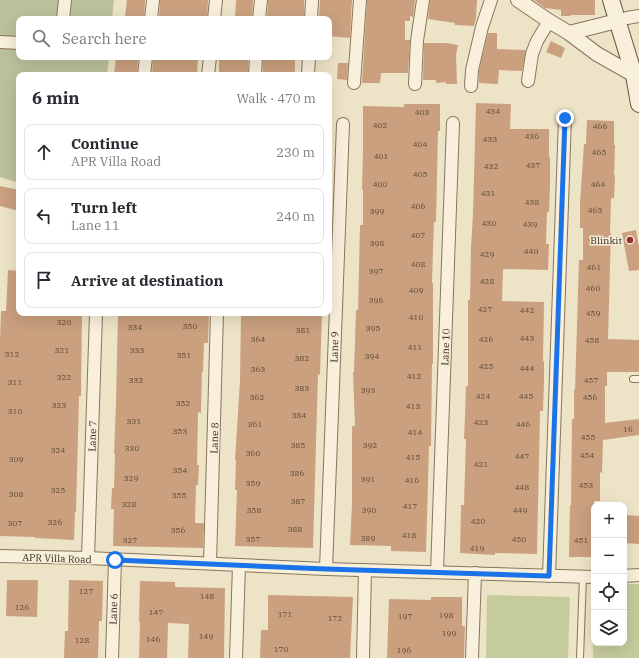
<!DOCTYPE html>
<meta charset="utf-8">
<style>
:root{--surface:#fff;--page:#f2f2f3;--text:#2b2b33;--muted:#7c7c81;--line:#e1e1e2}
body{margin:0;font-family:"IBM Plex Serif",serif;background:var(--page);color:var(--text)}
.controls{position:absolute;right:12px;bottom:12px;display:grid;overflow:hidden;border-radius:8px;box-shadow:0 4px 16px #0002}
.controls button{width:36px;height:36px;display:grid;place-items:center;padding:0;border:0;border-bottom:1px solid var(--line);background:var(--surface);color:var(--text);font:20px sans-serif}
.stop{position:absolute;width:12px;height:12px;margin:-9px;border:3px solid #1a73e8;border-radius:50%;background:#fff}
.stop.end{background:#1a73e8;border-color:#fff;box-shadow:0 1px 4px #0008}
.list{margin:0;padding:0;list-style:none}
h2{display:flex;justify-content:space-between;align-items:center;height:52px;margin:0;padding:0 16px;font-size:17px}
h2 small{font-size:13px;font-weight:400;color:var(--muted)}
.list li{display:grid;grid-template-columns:26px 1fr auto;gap:12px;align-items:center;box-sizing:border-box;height:56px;margin:0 8px 8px;padding:0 8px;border:1px solid var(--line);border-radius:8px}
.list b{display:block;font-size:15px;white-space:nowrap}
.list p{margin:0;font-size:13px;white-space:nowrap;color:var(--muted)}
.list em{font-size:13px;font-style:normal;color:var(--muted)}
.icon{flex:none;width:22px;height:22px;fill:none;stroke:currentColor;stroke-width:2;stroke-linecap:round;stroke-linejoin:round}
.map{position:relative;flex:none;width:639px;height:658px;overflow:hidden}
.search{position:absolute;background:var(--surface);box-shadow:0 4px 16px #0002;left:16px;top:16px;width:316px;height:44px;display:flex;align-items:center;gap:10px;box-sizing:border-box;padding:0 14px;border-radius:8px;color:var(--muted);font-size:15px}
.panel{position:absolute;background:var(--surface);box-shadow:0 4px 16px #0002;left:16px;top:72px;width:316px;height:244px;border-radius:8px}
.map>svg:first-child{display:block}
.green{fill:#c5cb9b}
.cemetery{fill:#bbc19a}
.building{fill:#caa07e}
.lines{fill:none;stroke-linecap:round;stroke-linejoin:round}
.service-casing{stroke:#89755d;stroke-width:8}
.minor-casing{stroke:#89755d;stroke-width:14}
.tertiary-casing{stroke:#89755d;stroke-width:16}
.secondary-casing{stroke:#6b5640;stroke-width:18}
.service{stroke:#f8f0db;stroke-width:6}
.minor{stroke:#f8f0db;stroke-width:12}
.tertiary{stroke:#f8f0db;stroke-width:14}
.secondary{stroke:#f8f0db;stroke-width:16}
.route{stroke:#1a73e8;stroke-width:5}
.poi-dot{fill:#96302f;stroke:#f5edd7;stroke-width:1.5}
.labels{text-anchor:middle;stroke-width:3;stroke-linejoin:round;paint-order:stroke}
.number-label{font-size:8px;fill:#5d4a38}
.poi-label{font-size:10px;fill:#392d20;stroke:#f5edd7;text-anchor:end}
.street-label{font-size:10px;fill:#392d20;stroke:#f5edd7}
</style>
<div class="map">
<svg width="639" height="658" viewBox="0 0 639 658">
<rect width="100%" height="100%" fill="#ede3c7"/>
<g class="green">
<polygon points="624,584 639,584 639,658 593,658 592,586 594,586 594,643 624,643"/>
<polygon points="487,595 570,597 568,658 486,658"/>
</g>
<polygon class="cemetery" points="0,0 114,0 112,19 19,19 19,57 109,57 107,75 19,75 19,183 0,177"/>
<g class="building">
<polygon points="127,0 145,0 144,19 125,17"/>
<polygon points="160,0 208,0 207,19 159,19"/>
<polygon points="236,0 253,0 252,19 235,19"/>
<polygon points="268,0 304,0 304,19 267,19"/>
<polygon points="320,0 352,0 350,38 329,36 329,19 319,19"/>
<polygon points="367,0 415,0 413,17 410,16 410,21 405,21 405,40 410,40 408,73 381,73 380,83 362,83"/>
<polygon points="430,0 477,0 476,18 474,26 455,25 455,23 428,19"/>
<polygon points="534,0 595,0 595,15 571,15 571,16 561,16 561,10 545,8"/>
<polygon points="488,33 497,33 497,49 526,50 522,71 499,70 498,84 479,83 479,71"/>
<polygon points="551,41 565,48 561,58 546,52"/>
<polygon points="424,43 446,43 458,45 456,56 457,84 446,84 446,82 436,83 436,80 423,80"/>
<polygon points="116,57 138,57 137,75 114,75"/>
<polygon points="153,57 198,57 197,75 152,74"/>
<rect x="219" y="57" width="29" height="18"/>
<rect x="263" y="57" width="32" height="18"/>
<polygon points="338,63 348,63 347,80 337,79"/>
<polygon points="476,103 511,104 510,129 549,129 549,157 550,157 550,187 549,212 547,212 546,244 549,244 548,270 503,269 502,301 544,302 543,361 544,361 544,383 543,411 540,411 537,554 495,553 495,555 460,553 461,505 464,505 466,439 464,439 465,415 466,386 468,386 468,300 470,300 471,247 473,214"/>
<polygon points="404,104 440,104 440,131 438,131 436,222 434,222 433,251 432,283 433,283 433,364 432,364 431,446 429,446 426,552 391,551 391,546 350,545 352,504 352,426 355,426 353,372 354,372 356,310 358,310 360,225 363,225 363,190 362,190 363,150 363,106 404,107"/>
<polygon points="587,120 614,121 614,145 615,145 614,175 615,175 614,198 611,198 610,233 611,233 608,339 639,340 639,372 607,372 607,386 605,386 605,423 639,419 639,435 603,440 602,473 600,472 600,501 594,501 594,557 569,557 570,505 571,505 572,419 574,419 574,390 575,390 579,260 583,260 583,228 580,228 580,204 584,144 586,144"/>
<polygon points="0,186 19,190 19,211 0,206"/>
<polygon points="636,230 639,247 639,270 629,271 622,233"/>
<polygon points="8,270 19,271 19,313 82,315 81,396 79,396 76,512 75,512 74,540 35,538 35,537 0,536 0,341 1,311 6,311"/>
<polygon points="118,313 209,313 208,343 204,343 203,372 202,372 201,413 198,412 197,465 199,465 198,485 196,485 195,523 204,523 203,548 113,546 114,509 111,509 112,488 114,488 115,454 114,454 116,403"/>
<polygon points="241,313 322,313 320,375 318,374 313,548 235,546 237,490 235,490 236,460 235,460 240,381"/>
<polygon points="624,515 639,516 639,544 624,543"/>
<polygon points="7,580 38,580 37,617 6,616"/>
<polygon points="69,580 103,581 102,621 99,621 98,658 64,658 65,631 68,631"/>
<polygon points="140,581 175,582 175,587 225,588 224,658 188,658 189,624 168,623 167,658 139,658 140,622 139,622"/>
<polygon points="268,595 353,597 350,658 260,658 261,630 268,630"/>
<polygon points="431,597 462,597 462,626 465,626 464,658 387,658 389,599 431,600"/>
</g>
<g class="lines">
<g class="service-casing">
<g id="service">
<polyline points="633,379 639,379"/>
<polyline points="580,658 583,577"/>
</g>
</g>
<g class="minor-casing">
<g id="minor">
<polyline points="63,19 65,0"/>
<polyline points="151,19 153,0"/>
<polyline points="214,19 216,0"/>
<polyline points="259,19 261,0"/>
<polyline points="311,19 312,1 312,0"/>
<polyline points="617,21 627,18 639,16"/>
<polyline points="0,42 19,43"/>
<polyline points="144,75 146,57"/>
<polyline points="208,75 210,57"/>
<polyline points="255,75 256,57"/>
<polyline points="308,75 309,57"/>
<polyline points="528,81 532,54 537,41 549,21"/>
<polyline points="354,83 360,0"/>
<polyline points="415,84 417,41 423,0"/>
<polyline points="471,86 472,70 482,27 491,0"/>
<polyline points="0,556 88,558 326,569 594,577"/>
<polyline points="88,558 96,313"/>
<polyline points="210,563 217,313"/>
<polyline points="326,569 343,124"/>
<polyline points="437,572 453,123"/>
<polyline points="549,576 565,118"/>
<polyline points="624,576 639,575"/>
<polyline points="112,658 115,560"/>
<polyline points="236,658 239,565"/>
<polyline points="363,658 365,570"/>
<polyline points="472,658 475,573"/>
</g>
</g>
<g class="tertiary-casing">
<g id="tertiary">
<polyline points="518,0 549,21 569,33 597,54 634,75"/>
<polyline points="569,33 617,21"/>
</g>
</g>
<g class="secondary-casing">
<polyline id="secondary" points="611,0 634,75 639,104"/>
</g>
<use href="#service" class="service"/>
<use href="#minor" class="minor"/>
<use href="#tertiary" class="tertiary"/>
<use href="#secondary" class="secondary"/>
</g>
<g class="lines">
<polyline class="route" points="115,560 326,569 549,576 565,118"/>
</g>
<circle class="poi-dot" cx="630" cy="240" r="4"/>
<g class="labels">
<g class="number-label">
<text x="493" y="114">434</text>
<text x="422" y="115">403</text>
<text x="380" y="128">402</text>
<text x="600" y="129">466</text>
<text x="532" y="139">436</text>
<text x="490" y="142">433</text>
<text x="420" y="147">404</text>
<text x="599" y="155">465</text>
<text x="381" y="159">401</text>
<text x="533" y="168">437</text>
<text x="491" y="169">432</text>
<text x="420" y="177">405</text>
<text x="380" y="187">400</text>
<text x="598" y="187">464</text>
<text x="488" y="196">431</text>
<text x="532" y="205">438</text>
<text x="418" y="209">406</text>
<text x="595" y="213">463</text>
<text x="377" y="214">399</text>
<text x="489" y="226">430</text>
<text x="530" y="227">439</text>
<text x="418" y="238">407</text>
<text x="377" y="246">398</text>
<text x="531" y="254">440</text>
<text x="487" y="257">429</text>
<text x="418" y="267">408</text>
<text x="594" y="270">461</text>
<text x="376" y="274">397</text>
<text x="487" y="284">428</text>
<text x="593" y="291">460</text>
<text x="416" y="293">409</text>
<text x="376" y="303">396</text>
<text x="485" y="312">427</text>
<text x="527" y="313">442</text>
<text x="593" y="316">459</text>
<text x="416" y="320">410</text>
<text x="64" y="325">320</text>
<text x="190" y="329">350</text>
<text x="135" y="330">334</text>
<text x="373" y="331">395</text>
<text x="303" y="333">381</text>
<text x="527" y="341">443</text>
<text x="258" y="342">364</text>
<text x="486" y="342">426</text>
<text x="592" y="343">458</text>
<text x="415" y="350">411</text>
<text x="62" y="353">321</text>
<text x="137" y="353">333</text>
<text x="12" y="357">312</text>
<text x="184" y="358">351</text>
<text x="372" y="359">394</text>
<text x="302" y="361">382</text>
<text x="486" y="369">425</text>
<text x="527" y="371">444</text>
<text x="258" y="372">363</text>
<text x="414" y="379">412</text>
<text x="64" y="380">322</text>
<text x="136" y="383">332</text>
<text x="591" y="383">457</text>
<text x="15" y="385">311</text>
<text x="302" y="391">383</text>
<text x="368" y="393">393</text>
<text x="483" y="399">424</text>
<text x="526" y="399">445</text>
<text x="257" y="400">362</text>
<text x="590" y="400">456</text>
<text x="183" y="406">352</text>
<text x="59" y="408">323</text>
<text x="413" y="409">413</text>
<text x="15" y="414">310</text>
<text x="299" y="418">384</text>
<text x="134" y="424">331</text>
<text x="481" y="425">423</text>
<text x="255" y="427">361</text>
<text x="523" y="427">446</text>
<text x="628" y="432">16</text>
<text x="180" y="434">353</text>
<text x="415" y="435">414</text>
<text x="588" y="440">455</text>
<text x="298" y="448">385</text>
<text x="370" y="448">392</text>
<text x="132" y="451">330</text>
<text x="58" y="453">324</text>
<text x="253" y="456">360</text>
<text x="587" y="458">454</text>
<text x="522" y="459">447</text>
<text x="413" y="460">415</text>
<text x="16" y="462">309</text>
<text x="481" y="467">421</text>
<text x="180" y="473">354</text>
<text x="297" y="476">386</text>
<text x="131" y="481">329</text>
<text x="368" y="482">391</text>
<text x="412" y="483">416</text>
<text x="253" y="486">359</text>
<text x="586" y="488">453</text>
<text x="522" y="490">448</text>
<text x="58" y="493">325</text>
<text x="16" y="497">308</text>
<text x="179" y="498">355</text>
<text x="298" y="504">387</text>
<text x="129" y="507">328</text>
<text x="410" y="509">417</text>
<text x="254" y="513">358</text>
<text x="369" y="513">390</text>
<text x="520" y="513">449</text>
<text x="478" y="524">420</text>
<text x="55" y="525">326</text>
<text x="15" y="526">307</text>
<text x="295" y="532">388</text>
<text x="178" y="533">356</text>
<text x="409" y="538">418</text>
<text x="368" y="541">389</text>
<text x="253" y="542">357</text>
<text x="519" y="542">450</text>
<text x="130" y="543">327</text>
<text x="581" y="543">451</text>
<text x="477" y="551">419</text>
<text x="86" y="594">127</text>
<text x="207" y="599">148</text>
<text x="22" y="610">126</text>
<text x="156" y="615">147</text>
<text x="285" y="617">171</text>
<text x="446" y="618">198</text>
<text x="405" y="619">197</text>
<text x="335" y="621">172</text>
<text x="449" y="636">199</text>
<text x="206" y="639">149</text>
<text x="153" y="642">146</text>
<text x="82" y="643">128</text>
<text x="281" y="652">170</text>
<text x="404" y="653">196</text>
</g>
<g class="poi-label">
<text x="622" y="244">Blinkit</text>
</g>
<g class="street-label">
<text transform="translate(334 347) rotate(-88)" y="4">Lane 9</text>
<text transform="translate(445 347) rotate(-88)" y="4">Lane 10</text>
<text transform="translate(92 436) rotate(-88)" y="4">Lane 7</text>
<text transform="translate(214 438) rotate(-88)" y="4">Lane 8</text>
<text transform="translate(57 558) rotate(2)" y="4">APR Villa Road</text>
<text transform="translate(113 609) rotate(-88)" y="4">Lane 6</text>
</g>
</g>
</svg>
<div class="controls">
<button>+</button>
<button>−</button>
<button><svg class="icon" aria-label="locate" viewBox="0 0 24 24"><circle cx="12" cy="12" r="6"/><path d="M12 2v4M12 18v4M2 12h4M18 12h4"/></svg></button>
<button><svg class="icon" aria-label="layers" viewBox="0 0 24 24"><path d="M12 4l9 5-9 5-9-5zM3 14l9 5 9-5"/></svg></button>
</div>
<div class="stop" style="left:115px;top:560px"></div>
<div class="stop end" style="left:565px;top:118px"></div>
<div class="search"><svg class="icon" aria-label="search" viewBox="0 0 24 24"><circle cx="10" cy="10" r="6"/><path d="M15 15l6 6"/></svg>Search here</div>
<section class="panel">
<h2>6 min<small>Walk · 470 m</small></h2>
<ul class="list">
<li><svg class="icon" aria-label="ahead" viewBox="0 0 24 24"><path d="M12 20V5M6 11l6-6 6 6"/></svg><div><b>Continue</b><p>APR Villa Road</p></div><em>230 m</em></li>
<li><svg class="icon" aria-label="left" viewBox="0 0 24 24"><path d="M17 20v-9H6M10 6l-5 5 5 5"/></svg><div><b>Turn left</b><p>Lane 11</p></div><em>240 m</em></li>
<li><svg class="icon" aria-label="arrive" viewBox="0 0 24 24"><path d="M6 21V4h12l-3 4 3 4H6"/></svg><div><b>Arrive at destination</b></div></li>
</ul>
</section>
</div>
